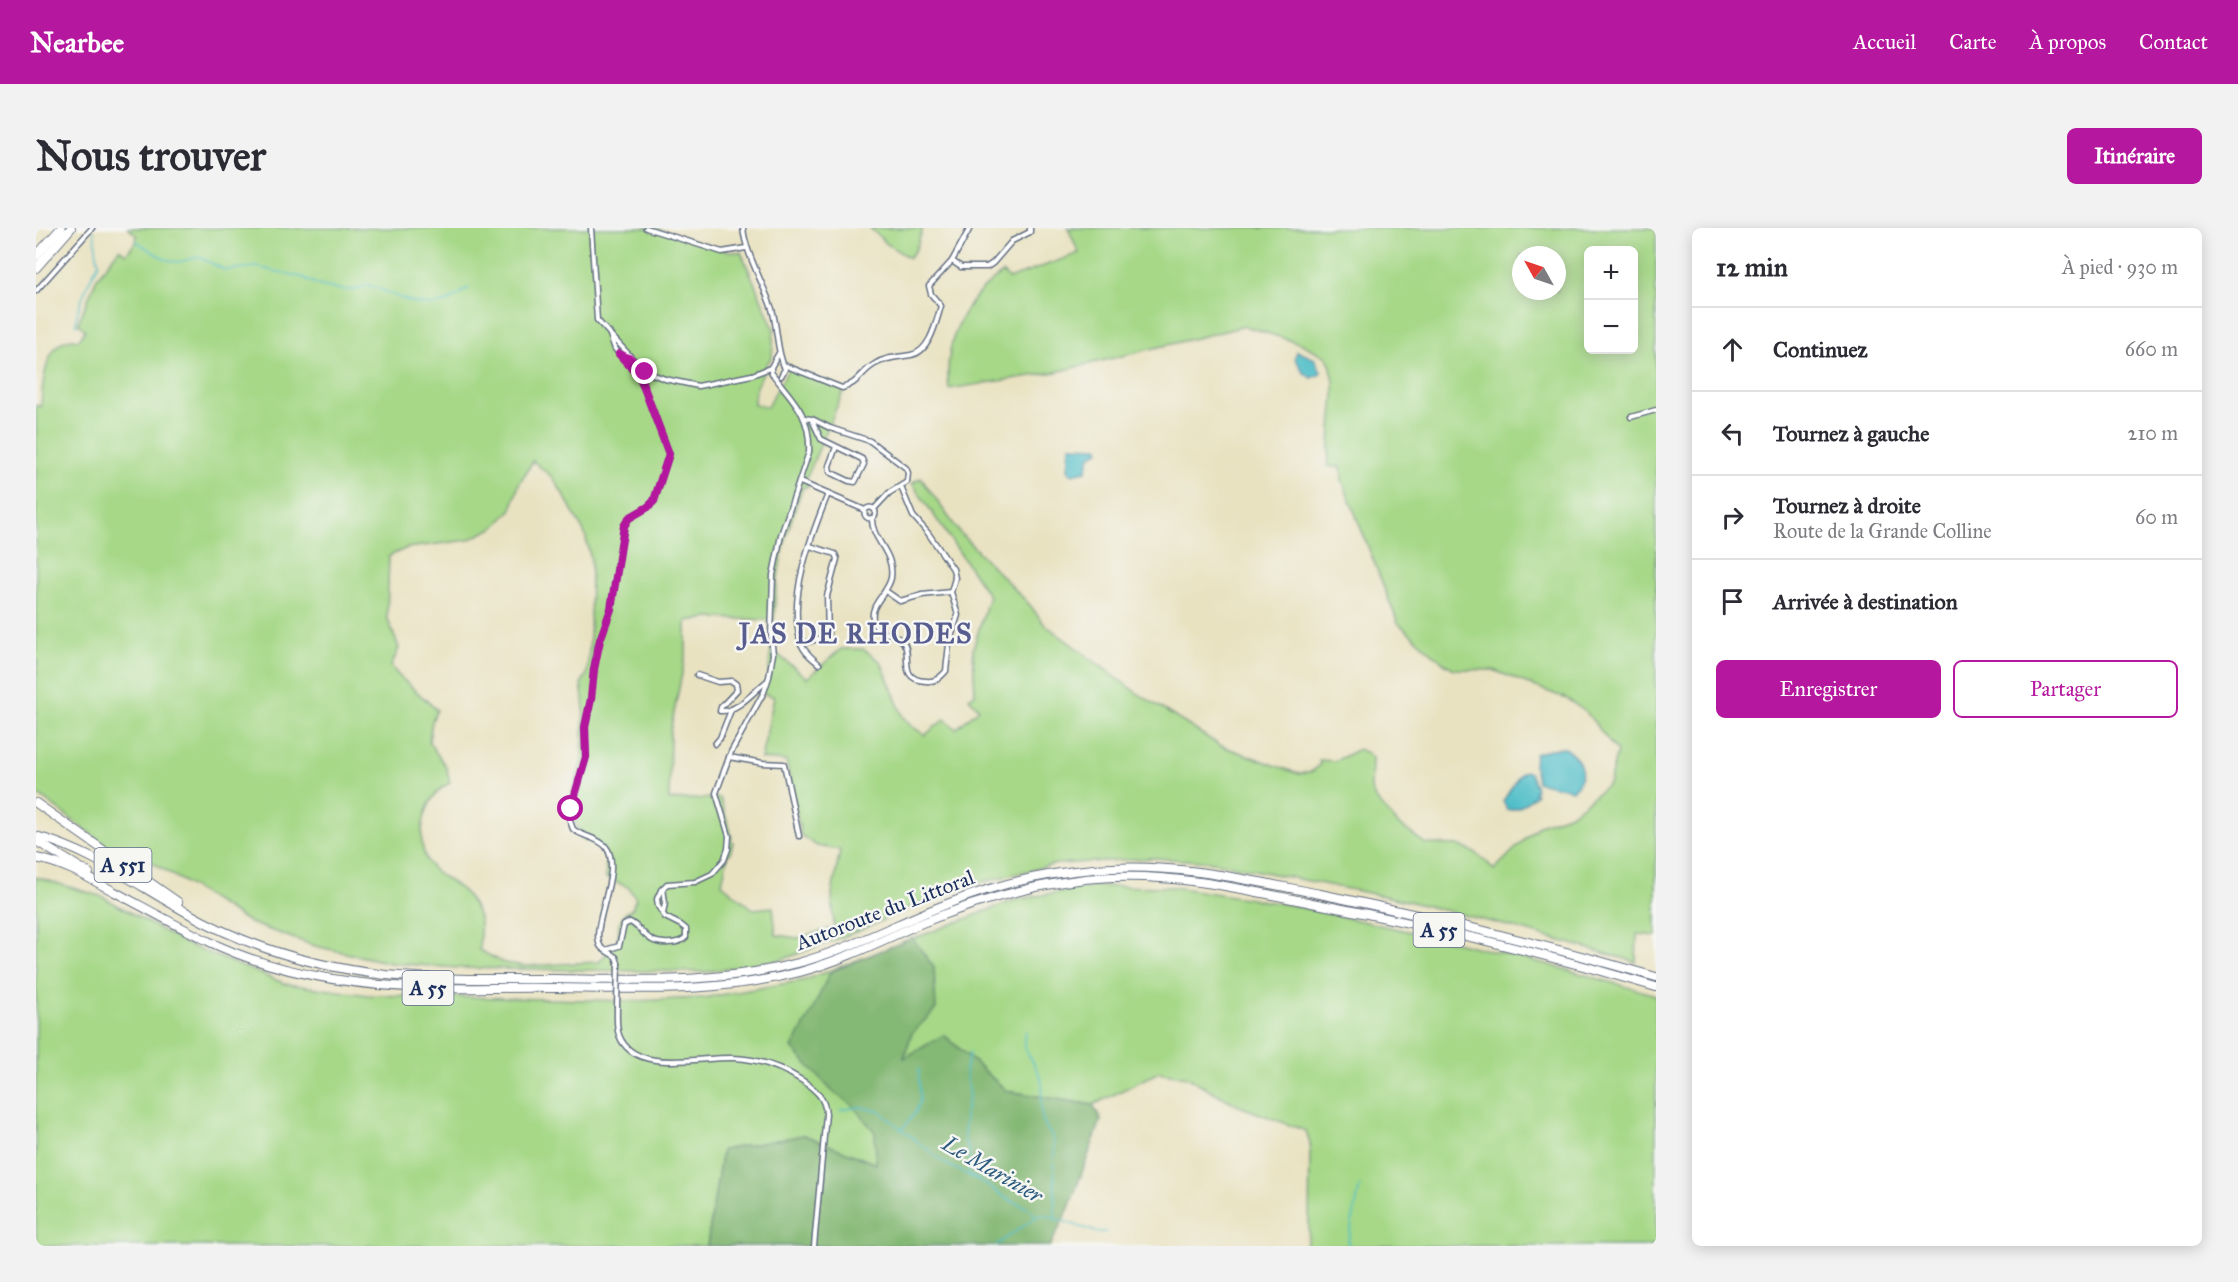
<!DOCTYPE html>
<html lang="fr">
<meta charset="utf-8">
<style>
:root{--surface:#fff;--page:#f2f2f3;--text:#2b2b33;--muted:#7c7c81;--line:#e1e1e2;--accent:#b5179e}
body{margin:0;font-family:"IM FELL Great Primer",serif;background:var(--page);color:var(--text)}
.controls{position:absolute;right:18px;top:18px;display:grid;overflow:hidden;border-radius:9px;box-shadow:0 3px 15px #0003}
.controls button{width:54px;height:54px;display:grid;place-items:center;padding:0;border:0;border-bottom:2px solid var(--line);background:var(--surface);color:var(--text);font:30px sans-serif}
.compass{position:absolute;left:1476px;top:18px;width:54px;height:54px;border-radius:50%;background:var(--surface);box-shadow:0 3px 15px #0003;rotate:310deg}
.stop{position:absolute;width:18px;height:18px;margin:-14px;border:4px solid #b5179e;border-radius:50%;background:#fff}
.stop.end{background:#b5179e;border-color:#fff;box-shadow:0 2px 6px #0008}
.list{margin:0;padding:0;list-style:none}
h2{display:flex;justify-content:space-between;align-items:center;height:78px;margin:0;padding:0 24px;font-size:26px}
h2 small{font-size:20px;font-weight:400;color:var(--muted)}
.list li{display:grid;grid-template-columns:39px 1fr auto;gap:18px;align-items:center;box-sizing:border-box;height:84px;padding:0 24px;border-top:2px solid var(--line)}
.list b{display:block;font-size:22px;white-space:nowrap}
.list p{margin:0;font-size:20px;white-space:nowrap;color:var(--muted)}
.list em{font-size:20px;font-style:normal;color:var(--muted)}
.actions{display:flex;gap:12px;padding:18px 24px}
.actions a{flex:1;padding:14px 0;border:2px solid var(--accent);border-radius:9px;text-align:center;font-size:21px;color:var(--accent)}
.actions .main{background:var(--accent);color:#fff}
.icon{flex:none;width:33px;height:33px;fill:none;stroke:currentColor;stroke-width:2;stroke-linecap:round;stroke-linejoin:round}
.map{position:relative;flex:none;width:1620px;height:1018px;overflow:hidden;border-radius:9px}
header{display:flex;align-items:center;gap:36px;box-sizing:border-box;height:84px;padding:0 30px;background:var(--accent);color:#fff}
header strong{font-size:28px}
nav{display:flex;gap:33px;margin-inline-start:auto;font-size:21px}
.intro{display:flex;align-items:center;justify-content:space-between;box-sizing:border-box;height:144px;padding:0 36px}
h1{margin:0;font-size:42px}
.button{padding:15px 27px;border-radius:9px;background:var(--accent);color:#fff;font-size:21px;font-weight:700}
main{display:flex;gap:36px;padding:0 36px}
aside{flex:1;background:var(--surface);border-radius:9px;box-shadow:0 3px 15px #0003}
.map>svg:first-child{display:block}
.green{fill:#a6d887;stroke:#608472;stroke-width:1.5;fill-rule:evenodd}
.forest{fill:#84b874;stroke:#507469;stroke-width:1.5}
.water{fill:#50bec8;stroke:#367693;stroke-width:1.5}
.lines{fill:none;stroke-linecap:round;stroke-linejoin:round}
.stream{stroke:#50bec8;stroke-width:1.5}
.minor-casing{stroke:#636e81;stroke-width:7}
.motorway-casing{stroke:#636e81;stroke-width:10}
.minor{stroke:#fff;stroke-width:4}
.motorway{stroke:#fff;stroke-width:8}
.minor-bridge-casing{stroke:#636e81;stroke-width:7;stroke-linecap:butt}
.minor-bridge{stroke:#fff;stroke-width:4}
.route{stroke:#b5179e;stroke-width:8}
.labels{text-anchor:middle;stroke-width:5;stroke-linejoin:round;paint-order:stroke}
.shield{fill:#f6f6f2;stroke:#5d6b8a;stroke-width:1.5}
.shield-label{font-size:20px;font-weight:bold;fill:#1b2f5e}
.street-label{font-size:21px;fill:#1b2f5e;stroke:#f6f6f2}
.water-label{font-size:22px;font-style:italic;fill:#2b5a7e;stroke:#f6f6f2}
.district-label{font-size:27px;font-weight:bold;letter-spacing:1.5px;fill:#585d8f;stroke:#f6f6f2}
</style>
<header>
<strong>Nearbee</strong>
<nav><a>Accueil</a><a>Carte</a><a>À propos</a><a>Contact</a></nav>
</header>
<div class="intro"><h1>Nous trouver</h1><a class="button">Itinéraire</a></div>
<main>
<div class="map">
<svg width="1620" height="1018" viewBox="0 0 1620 1018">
<rect width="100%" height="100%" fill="#f6f6f2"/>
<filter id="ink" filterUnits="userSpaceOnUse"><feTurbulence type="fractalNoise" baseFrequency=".0167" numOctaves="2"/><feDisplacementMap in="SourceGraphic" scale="12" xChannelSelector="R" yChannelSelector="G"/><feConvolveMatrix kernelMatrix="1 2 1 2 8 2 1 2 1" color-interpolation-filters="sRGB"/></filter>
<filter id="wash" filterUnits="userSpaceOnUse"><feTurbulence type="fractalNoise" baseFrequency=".008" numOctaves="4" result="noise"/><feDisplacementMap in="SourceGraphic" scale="24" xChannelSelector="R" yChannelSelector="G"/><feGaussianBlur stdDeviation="1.35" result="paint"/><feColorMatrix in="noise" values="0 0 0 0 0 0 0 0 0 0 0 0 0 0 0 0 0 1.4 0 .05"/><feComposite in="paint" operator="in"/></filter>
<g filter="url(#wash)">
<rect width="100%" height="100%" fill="#e9e2c1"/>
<g class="green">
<path d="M92,0H618L691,23L705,24L738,101L736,129L730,137L719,163L718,176L731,179L753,140L808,162L770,251L772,255L771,259H767C749,305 740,343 738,392L672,390L650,393V426L634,504L633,572L684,570L696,609L695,613L697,614L694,626H692L686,656L717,681L737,679L740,707L761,710L798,700L796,666L804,622L781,618L765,607L750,533L725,531L738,469L725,465L732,450L735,421L771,450L805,421H827L845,434L867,489L874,497L889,507L909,491L920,501L943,481L933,470L939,466L937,421L953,368L876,255L885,250L924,305L994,377L1008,396L1101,465L1183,517L1263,546L1277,543L1284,536L1283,532L1299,533L1323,521L1331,525L1336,530L1335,561L1339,570L1362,596L1390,616L1422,617L1437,624L1449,632L1458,642L1503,597L1535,586L1573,556L1581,524L1551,485L1531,471L1457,442L1418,441L1406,434L1362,395L1306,252L1305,239L1292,238L1298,167V153L1294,135L1289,128L1266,116L1209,98L1020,144L913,161C907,114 928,70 967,45L973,51L1043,25L1032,0H1620V708L1601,706L1600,734L1472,698L1367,672L1178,634L1118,630L1020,636L914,662L825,702L748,731L670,744L423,740L355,735L279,718L214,695L103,626H82L0,565V451L2,433L0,431V177L5,179C6,156 10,105 43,112L49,102L42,95L61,50L83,21L90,26L100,14L101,8ZM1552,22H1598V122H1552ZM1485,27H1521V63H1485ZM497,233L517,250L530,271L549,306L555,332L554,409L551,446L545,456L548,477L546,534L532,575C539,587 540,598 546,611L563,618L570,626V650L592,659L600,670L596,681L588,686L583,696L582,712L563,734L490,738L468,735L443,722C445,697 447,690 432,669C424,656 406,651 396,640C376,618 387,566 414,555L410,539L393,514L396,493L401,482L362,447L355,438L363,420L351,389L353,328L371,320L432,312L459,299L475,282L483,256Z"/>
<polygon points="834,0 887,0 880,21 873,30 851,16"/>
<polygon points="0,649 67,669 150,716 250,756 332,767 597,773 667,770 769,752 979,672 1058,658 1137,659 1254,677 1402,710 1514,737 1620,767 1620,1018 1270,1018 1273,1006 1274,915 1270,903 1203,878 1151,849 1123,844 1057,877 971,863 908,807 840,936 768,907 686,923 671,1018 0,1018"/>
</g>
<polygon class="forest" points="876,710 898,739 900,781 876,805 868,830 908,807 971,863 1057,877 1065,892 1033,980 1014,1018 671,1018 686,922 768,907 840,936 839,904 816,877 796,863 756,820 775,785 794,744"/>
<g class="water">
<polygon points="1261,123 1279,131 1285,144 1283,147 1275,150 1267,144 1259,130"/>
<polygon points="1034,218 1062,219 1064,222 1054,228 1050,243 1035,246 1032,242"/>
<path d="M1529,520C1545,530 1553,549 1536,562L1501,554L1498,537L1499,526L1514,521Z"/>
<path d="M1489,543L1494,545L1500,560L1498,564L1500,566C1492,574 1483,582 1471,582L1467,573L1484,546Z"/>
</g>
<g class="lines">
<g class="stream">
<path d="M100,13L128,31L142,34L163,29L189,42L220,39L266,49L284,58L309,62H319L332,57C356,64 381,83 408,75C416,72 425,64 433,60"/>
<path d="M40,97C39,82 55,48 63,35L61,28L58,3"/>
<path d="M990,803C982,824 1003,835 1006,855C1007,867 1003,881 1007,893C1010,901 1016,906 1018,914L1019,991"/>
<polyline points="804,882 824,879 843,883 910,936 942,952 975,973 992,980 1000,988 1009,987 1060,1004 1070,1004"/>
<path d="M865,902C874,892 885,881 884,866C884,857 882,850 883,841"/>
<polyline points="933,946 933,924 928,911 929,887 933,868 929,842 934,824"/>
<polyline points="959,1018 1000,989"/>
<polyline points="1313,1018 1312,1014 1324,958"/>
</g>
</g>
</g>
<g filter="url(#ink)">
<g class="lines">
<g class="minor-casing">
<g id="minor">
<polyline points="555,0 561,92 608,143 629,151 662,158 716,147 734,140"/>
<polyline points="610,0 686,24 710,20"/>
<path d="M707,0C710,27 727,54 736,81C742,101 740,122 749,141L745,148"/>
<polyline points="916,33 925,39 951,39 957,35 976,13 994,4 994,0"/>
<polyline points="0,63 56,0"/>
<path d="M573,104L579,121L604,149L633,226L618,273L612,279L593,290L588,298L575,381L562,418L558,441L555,471L549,499L550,529L535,581L534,593L537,601C546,609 562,609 570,619C588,642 552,702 565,719C569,723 576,726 580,729L582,735"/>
<path d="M748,137L806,160C822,156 826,143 839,136C850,129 863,129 875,127C894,124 900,94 905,78L895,66L893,58L916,33L934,0"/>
<polyline points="1595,189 1620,182"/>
<polyline points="768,190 776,191 794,200 834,213 870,240 872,245 871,254 853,265 838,281"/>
<polyline points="776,192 785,211 826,231 828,236 819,254 813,253 794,244 793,238 800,219"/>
<polyline points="764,254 829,282"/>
<circle cx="834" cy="285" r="5.5"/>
<path d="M836,290C835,312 859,324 855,350C852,365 834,376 837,391C839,407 856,404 865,412C879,423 859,452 890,453C899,454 904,450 910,443L913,416L922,387L915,364L919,350L917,341L892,305L877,288L865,259"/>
<polyline points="851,364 864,373 886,367 915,364"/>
<polyline points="765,416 792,408 791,368 801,331 799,326 774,318"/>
<path d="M783,436C776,430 767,423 765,415C751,369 775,308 792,266"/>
<path d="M661,447L682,454L696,453L700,456L701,462L685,479L684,483C701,485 719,462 731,453"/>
<polyline points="679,516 684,510 695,482"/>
<polyline points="693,529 727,535 748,536 763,608"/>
<polyline points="627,686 629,675 627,660"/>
<path d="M569,722L583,718L588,697L594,694C602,698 606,705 613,710C621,717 643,717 650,709V701L645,697L629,689L622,678L621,671L625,662L631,656L659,654L676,646L688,632L692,621L693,608L680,565L695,524L728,464L733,449L737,426L735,409L737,347L745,307L773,224C775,185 755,171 735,144V139L743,125"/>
<path d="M581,779C581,788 580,798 583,807C598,848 666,828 698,830C723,831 747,840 767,853C780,862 789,870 790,886L778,1018"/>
</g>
</g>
<g class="motorway-casing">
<g id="motorway">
<polyline points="0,28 25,0"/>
<polyline points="0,40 35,0"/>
<polyline points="0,575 142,674"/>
<path d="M0,608C54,622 101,657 150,684C211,719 280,739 350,747C406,752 463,751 519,751C601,752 682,756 762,735C814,721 861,695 911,676C958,657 1008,645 1058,641C1135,634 1209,651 1284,666C1397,689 1509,717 1620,749"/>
<polyline points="0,613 53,645"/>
<path d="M0,630C28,635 53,650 77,663C109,680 141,698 174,714C243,747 319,758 395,760C437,761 479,759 521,760C603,761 684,765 764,744C804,733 843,714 881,697C944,671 1008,652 1076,649C1144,646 1211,662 1276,675C1392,697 1507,725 1620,759"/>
</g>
</g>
<use href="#minor" class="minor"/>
<use href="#motorway" class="motorway"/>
<g class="minor-bridge-casing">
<polyline id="minor-bridge" points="581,779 582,735"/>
</g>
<use href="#minor-bridge" class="minor-bridge"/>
</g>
</g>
<g class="lines" filter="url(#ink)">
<polyline class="route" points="535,581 550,529 549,499 555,471 558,441 564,412 575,381 588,298 593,290 612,279 618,273 633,226 604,149 583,126 595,131 609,144"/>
</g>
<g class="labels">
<g class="shield">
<rect x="58.5" y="620" width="57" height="34" rx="4.5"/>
<rect x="1377.5" y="685" width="51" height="34" rx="4.5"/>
<rect x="366.5" y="743" width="51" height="34" rx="4.5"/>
</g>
<g class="shield-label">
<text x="87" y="644">A 551</text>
<text x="1403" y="709">A 55</text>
<text x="392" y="767">A 55</text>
</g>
<g class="street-label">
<text transform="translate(849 682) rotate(-21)" y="7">Autoroute du Littoral</text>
</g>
<g class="water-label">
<text transform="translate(957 941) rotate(30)" y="8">Le Marinier</text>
</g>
<g class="district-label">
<text x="820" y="415">JAS DE RHODES</text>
</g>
</g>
</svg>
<div class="controls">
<button>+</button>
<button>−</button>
</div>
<svg class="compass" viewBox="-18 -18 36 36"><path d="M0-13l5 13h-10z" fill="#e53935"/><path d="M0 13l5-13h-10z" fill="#7c7c81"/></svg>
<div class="stop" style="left:535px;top:581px"></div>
<div class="stop end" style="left:609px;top:144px"></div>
</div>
<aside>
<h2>12 min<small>À pied · 930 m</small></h2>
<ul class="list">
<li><svg class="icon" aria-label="ahead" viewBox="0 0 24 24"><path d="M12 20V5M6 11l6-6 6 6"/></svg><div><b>Continuez</b></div><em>660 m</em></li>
<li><svg class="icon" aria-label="left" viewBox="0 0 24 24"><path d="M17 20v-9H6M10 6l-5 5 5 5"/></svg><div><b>Tournez à gauche</b></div><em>210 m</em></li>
<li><svg class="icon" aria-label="right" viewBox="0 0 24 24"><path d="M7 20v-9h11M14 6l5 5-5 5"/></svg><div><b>Tournez à droite</b><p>Route de la Grande Colline</p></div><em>60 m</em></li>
<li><svg class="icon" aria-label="arrive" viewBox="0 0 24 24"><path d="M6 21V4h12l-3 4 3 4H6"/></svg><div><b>Arrivée à destination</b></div></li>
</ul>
<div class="actions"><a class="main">Enregistrer</a><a>Partager</a></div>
</aside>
</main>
